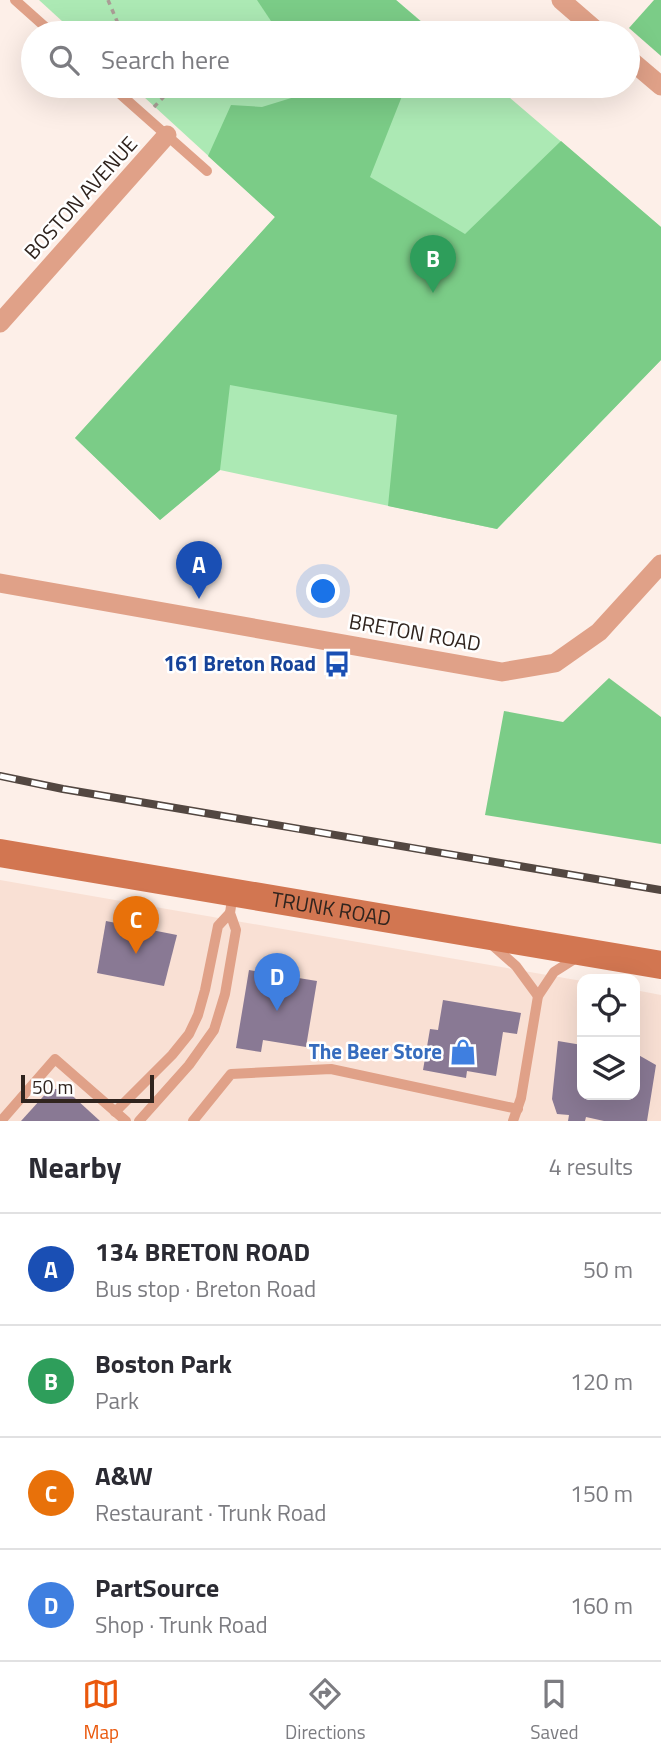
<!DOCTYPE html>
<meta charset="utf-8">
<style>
:root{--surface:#fff;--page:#f7f7f7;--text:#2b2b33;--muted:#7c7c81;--line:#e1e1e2;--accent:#ea580c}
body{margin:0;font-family:"Titillium Web",sans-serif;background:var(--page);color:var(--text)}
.controls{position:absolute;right:21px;bottom:21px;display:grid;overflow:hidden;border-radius:14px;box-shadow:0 7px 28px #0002}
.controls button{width:63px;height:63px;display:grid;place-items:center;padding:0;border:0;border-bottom:2px solid var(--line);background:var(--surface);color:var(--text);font:35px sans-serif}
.scale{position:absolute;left:21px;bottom:18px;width:133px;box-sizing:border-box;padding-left:7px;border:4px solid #30241e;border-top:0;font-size:19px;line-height:24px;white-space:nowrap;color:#30241e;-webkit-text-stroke:5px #fff;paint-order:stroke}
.you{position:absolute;left:324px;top:592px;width:24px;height:24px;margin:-18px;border:5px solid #fff;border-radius:50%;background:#1a73e8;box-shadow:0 0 0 10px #1a73e833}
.badge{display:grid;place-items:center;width:46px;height:46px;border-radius:50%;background:var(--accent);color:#fff;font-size:23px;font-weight:700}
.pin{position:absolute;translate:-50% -58px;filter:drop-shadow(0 2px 4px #0008)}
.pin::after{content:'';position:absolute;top:37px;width:24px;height:21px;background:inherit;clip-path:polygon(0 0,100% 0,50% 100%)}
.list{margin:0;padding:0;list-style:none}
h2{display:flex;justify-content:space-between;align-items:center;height:91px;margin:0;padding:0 28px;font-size:30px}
h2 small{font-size:23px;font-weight:400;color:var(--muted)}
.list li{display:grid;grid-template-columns:46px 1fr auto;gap:21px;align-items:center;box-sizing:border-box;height:112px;padding:0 28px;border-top:2px solid var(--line)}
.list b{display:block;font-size:26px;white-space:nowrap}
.list p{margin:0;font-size:23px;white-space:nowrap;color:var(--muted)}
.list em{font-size:23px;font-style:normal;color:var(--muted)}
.icon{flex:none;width:38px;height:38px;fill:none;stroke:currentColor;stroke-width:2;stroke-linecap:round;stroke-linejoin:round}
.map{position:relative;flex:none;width:661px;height:1121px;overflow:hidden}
.search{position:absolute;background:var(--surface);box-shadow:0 7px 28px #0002;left:21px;right:21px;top:21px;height:77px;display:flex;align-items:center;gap:18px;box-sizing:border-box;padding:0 24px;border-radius:38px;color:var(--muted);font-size:26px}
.sheet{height:539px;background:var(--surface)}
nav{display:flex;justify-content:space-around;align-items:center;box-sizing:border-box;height:98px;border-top:2px solid var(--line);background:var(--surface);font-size:19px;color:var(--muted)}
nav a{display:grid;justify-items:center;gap:4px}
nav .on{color:var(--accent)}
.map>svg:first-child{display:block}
.built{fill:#f9e0d4}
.green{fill:#ace9b4}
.forest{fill:#7bcc87}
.building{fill:#897994}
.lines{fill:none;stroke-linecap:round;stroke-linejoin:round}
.path{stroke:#aa9d96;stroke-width:3.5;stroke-dasharray:5 5;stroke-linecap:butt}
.service{stroke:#e0a188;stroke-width:10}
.minor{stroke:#e0a188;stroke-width:19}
.secondary{stroke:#d27651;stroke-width:28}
.rail-casing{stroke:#534741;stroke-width:8}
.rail{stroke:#fff;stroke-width:5;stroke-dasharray:16;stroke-linecap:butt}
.labels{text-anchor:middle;stroke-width:5;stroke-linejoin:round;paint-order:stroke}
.street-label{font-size:21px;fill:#30241e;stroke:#fff}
.transit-label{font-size:21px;font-weight:bold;fill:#164399;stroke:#fff;text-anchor:end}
.shop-label{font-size:21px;font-weight:bold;fill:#366cbe;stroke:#fff;text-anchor:end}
</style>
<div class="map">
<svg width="661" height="1121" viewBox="0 0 661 1121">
<rect width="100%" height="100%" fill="#fdefe8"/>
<polygon class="built" points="0,880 582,981 582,1095 635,1095 635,990 661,995 661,1121 0,1121"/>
<g class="green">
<polygon points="39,0 396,0 435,33 75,33"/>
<polygon points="132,86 496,86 661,227 661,360 497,529 220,470 160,520 75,438 275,217"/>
</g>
<g class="forest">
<polygon points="257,0 396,0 425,25 422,33 279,33"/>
<polygon points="654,0 661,0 661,56 629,28"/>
<polygon points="312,86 406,86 370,177 465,234 561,141 661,227 661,360 497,529 388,506 397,415 230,385 220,470 160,520 75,438 275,217 208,156 231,105 262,107 314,91"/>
<polygon points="609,678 661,717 661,844 485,815 504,711 563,722"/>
</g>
<g class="building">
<polygon points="106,921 177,935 164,986 97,973"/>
<polygon points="249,970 317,981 306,1047 263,1040 261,1052 236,1048"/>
<polygon points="443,1000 521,1013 517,1034 503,1032 496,1076 467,1071 466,1078 423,1070 430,1029 438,1030"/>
<polygon points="558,1041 582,1045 582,1095 635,1095 635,1053 656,1065 647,1121 604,1121 586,1117 585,1121 568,1121 569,1115 557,1114 552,1099"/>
<polygon points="50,1089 65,1089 100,1121 21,1121"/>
</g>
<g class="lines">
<g class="path">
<polyline points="108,0 122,33"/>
<polyline points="155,86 163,97"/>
<polyline points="154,107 174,86"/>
</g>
<g class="service">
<polyline points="15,0 52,33"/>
<polyline points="111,86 207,171"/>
<polyline points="491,944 516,966 538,996"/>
<polyline points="115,1112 172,1055 189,1034 198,1015 205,990 218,926 230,913"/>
<polyline points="1,1121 55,1059 126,1121"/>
<polyline points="139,1121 189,1065 214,1030 225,994 236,930 230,913 233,893"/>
<polyline points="193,1121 231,1074 331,1069 518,1109"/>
<polyline points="513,1121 521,1098 538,996 554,972 576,958"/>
</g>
<g class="minor">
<polyline points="561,0 599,33"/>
<polyline points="628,58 661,86"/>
<polyline points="0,323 167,135"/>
<polyline points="0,583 502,672 555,663 599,632 661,564"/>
</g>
<path class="secondary" id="s1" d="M0,853L661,965"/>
<g class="rail-casing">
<polyline id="rail" points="0,776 63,789 661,890"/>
</g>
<use href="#rail" class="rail"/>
</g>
<defs>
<g id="bus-bare" transform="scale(2.1)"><path d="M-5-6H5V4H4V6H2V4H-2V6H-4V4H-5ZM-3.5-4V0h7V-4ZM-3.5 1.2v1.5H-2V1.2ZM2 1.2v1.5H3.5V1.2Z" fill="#1a4fb4" stroke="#fff" stroke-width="2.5" paint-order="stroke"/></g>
<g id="shop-bare" transform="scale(2.1)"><path d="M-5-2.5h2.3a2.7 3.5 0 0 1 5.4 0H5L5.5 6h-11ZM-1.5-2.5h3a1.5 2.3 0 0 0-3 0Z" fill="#3f7fe0" stroke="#fff" stroke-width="2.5" paint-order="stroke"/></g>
</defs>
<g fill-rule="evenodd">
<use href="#bus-bare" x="337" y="664"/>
<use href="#shop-bare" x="463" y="1052"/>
</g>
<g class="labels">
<g class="street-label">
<text transform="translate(81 198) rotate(-48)" y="7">BOSTON AVENUE</text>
<text transform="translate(415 633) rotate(10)" y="7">BRETON ROAD</text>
<text dy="7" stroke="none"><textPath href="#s1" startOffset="336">TRUNK ROAD</textPath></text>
</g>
<g class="transit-label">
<text x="316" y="671">161 Breton Road</text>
</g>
<g class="shop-label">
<text x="442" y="1059">The Beer Store</text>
</g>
</g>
</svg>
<div class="controls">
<button><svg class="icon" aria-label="locate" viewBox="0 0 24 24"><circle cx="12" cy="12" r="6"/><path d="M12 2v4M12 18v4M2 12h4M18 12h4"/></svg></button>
<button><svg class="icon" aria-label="layers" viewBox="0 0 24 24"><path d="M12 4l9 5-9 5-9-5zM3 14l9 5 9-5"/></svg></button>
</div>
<div class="scale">50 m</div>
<div class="you"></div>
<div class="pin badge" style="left:199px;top:599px;background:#1a4fb4">A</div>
<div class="pin badge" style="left:433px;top:293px;background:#2e9e5b">B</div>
<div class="pin badge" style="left:136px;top:954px;background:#e8710a">C</div>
<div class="pin badge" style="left:277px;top:1011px;background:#3f7fe0">D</div>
<div class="search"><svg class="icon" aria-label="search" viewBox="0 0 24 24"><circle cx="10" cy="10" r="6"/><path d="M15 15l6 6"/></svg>Search here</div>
</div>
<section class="sheet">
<h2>Nearby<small>4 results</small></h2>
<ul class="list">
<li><span class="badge" style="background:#1a4fb4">A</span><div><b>134 BRETON ROAD</b><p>Bus stop · Breton Road</p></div><em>50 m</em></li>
<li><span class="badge" style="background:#2e9e5b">B</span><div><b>Boston Park</b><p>Park</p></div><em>120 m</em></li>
<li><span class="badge" style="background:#e8710a">C</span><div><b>A&amp;W</b><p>Restaurant · Trunk Road</p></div><em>150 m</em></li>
<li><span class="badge" style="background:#3f7fe0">D</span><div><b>PartSource</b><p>Shop · Trunk Road</p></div><em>160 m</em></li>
</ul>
</section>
<nav>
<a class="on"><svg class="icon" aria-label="map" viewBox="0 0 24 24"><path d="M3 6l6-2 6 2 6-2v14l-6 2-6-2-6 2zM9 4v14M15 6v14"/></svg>Map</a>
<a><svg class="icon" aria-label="directions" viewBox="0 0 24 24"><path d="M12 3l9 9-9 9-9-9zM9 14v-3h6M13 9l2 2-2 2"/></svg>Directions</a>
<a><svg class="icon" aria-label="saved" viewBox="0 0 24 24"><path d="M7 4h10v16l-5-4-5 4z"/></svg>Saved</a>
</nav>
